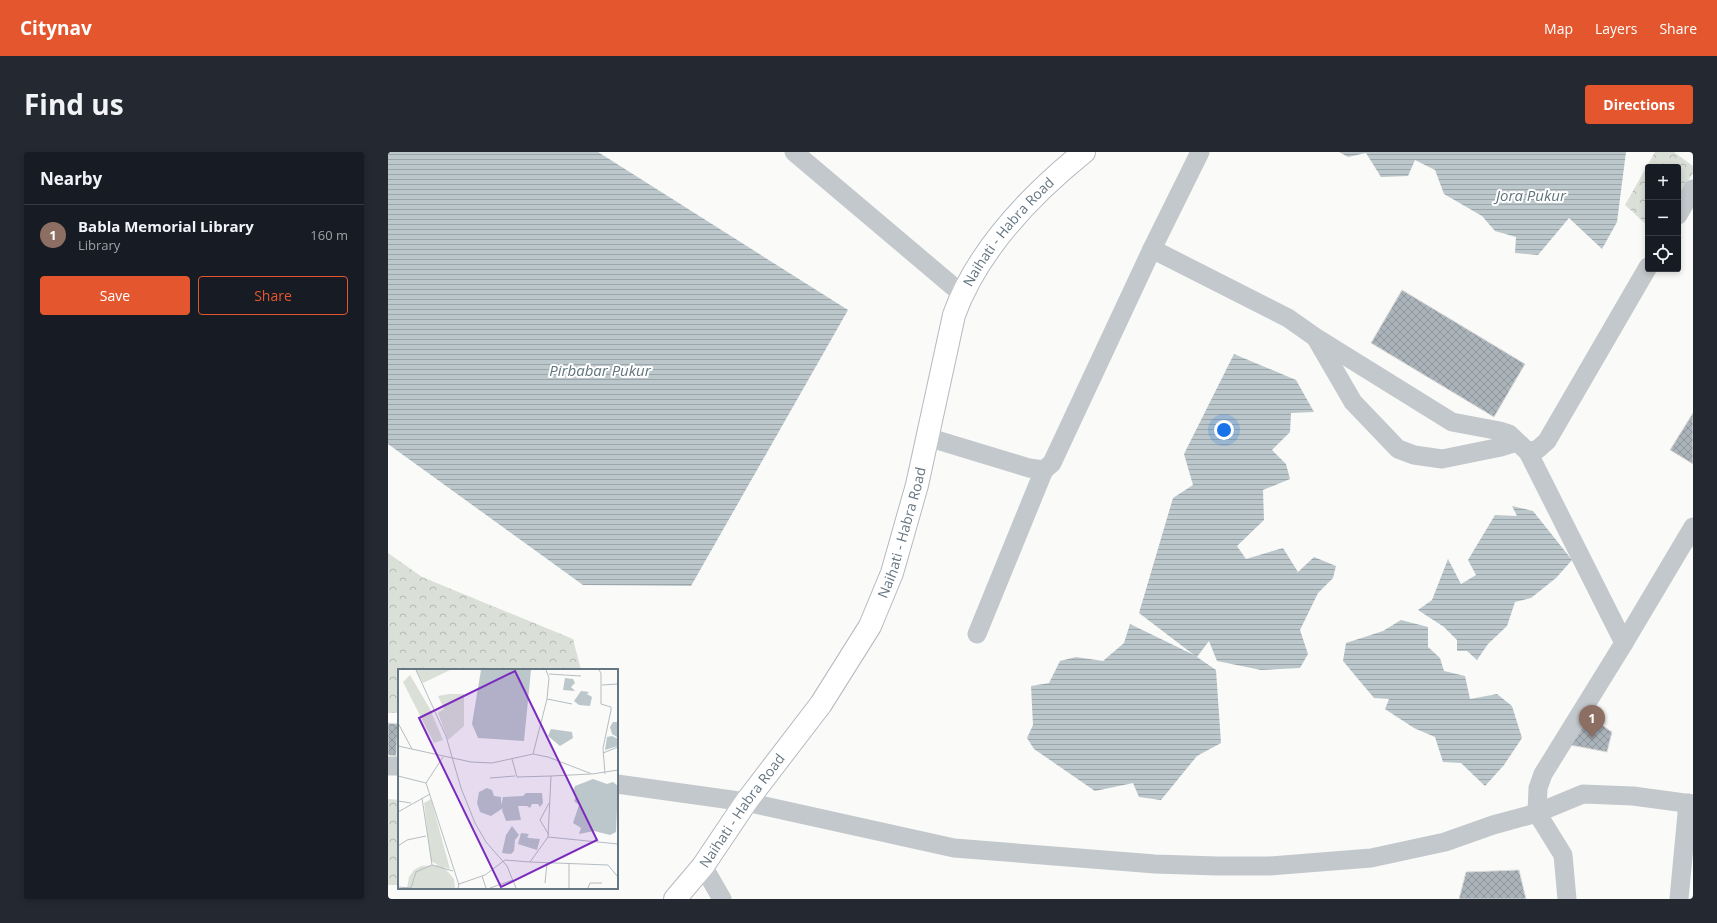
<!DOCTYPE html>
<meta charset="utf-8">
<style>
:root{--surface:#171b24;--page:#242831;--text:#f1f3f6;--muted:#9ea1a6;--line:#363941;--accent:#e4572e}
body{margin:0;font-family:"Open Sans",sans-serif;background:var(--page);color:var(--text)}
.controls{position:absolute;right:12px;top:12px;display:grid;overflow:hidden;border-radius:4px;box-shadow:0 2px 6px #0003}
.controls button{width:36px;height:36px;display:grid;place-items:center;padding:0;border:0;border-bottom:1px solid var(--line);background:var(--surface);color:var(--text);font:20px sans-serif}
.you{position:absolute;left:836px;top:278px;width:14px;height:14px;margin:-10px;border:3px solid #fff;border-radius:50%;background:#1a73e8;box-shadow:0 0 0 6px #1a73e833}
.badge{display:grid;place-items:center;width:26px;height:26px;border-radius:50%;background:var(--accent);color:#fff;font-size:13px;font-weight:700}
.pin{position:absolute;translate:-50% -33px;filter:drop-shadow(0 1px 2px #0008)}
.pin::after{content:'';position:absolute;top:21px;width:14px;height:12px;background:inherit;clip-path:polygon(0 0,100% 0,50% 100%)}
.list{margin:0;padding:0;list-style:none}
h2{display:flex;justify-content:space-between;align-items:center;height:52px;margin:0;padding:0 16px;font-size:17px}
h2 small{font-size:13px;font-weight:400;color:var(--muted)}
.list li{display:grid;grid-template-columns:26px 1fr auto;gap:12px;align-items:center;box-sizing:border-box;height:60px;padding:0 16px;border-top:1px solid var(--line)}
.list b{display:block;font-size:15px;white-space:nowrap}
.list p{margin:0;font-size:13px;white-space:nowrap;color:var(--muted)}
.list em{font-size:13px;font-style:normal;color:var(--muted)}
.actions{display:flex;gap:8px;padding:12px 16px}
.actions a{flex:1;padding:9px 0;border:1px solid var(--accent);border-radius:4px;text-align:center;font-size:14px;color:var(--accent)}
.actions .main{background:var(--accent);color:#fff}
.icon{flex:none;width:22px;height:22px;fill:none;stroke:currentColor;stroke-width:2;stroke-linecap:round;stroke-linejoin:round}
.map{position:relative;flex:none;width:1305px;height:747px;overflow:hidden;border-radius:4px}
header{display:flex;align-items:center;gap:24px;box-sizing:border-box;height:56px;padding:0 20px;background:var(--accent);color:#fff}
header strong{font-size:19px}
nav{display:flex;gap:22px;margin-inline-start:auto;font-size:14px}
.intro{display:flex;align-items:center;justify-content:space-between;box-sizing:border-box;height:96px;padding:0 24px}
h1{margin:0;font-size:28px}
.button{padding:10px 18px;border-radius:4px;background:var(--accent);color:#fff;font-size:14px;font-weight:700}
main{display:flex;gap:24px;padding:0 24px}
aside{flex:1;background:var(--surface);border-radius:4px;box-shadow:0 2px 6px #0003}
.map>svg:first-child{display:block}
.park{fill:url(#park-crowns)}
.water{fill:url(#water-rules)}
.building{fill:url(#building-cross-hatch);stroke:#dcdcda}
.lines{fill:none;stroke-linecap:round;stroke-linejoin:round}
.secondary-casing{stroke:#b3babf;stroke-width:24}
.street{stroke:#c3c8cc;stroke-width:19}
.secondary{stroke:#fff;stroke-width:22}
.labels{text-anchor:middle;stroke-width:4;stroke-linejoin:round;paint-order:stroke}
.street-label{font-size:14px;fill:#657683;stroke:#fff}
.water-label{font-size:15px;font-style:italic;fill:#60757c;stroke:#fff}
.inset-road{fill:none;stroke:#b5bdc2;stroke-width:1}
.view{fill:#7b2cbf;fill-opacity:0.15;stroke:#7b2cbf;stroke-width:2}
.inset-edge{fill:none;stroke:#657683;stroke-width:2}
</style>
<header>
<strong>Citynav</strong>
<nav><a>Map</a><a>Layers</a><a>Share</a></nav>
</header>
<div class="intro"><h1>Find us</h1><a class="button">Directions</a></div>
<main>
<aside>
<h2>Nearby<small></small></h2>
<ul class="list">
<li><span class="badge" style="background:#8d6e63">1</span><div><b>Babla Memorial Library</b><p>Library</p></div><em>160 m</em></li>
</ul>
<div class="actions"><a class="main">Save</a><a>Share</a></div>
</aside>
<div class="map">
<svg width="1305" height="747" viewBox="0 0 1305 747">
<defs>
<pattern id="park-crowns" width="20" height="18" patternUnits="userSpaceOnUse"><rect width="20" height="18" fill="#dadfd7"/><path d="M2 6a3 3 0 1 1 6 0M12 15a3 3 0 1 1 6 0" fill="none" stroke="#b4b9b4"/></pattern>
<pattern id="water-rules" width="6" height="5" patternUnits="userSpaceOnUse"><rect width="6" height="5" fill="#bbc7cb"/><path d="M0 2.5h6" fill="none" stroke="#9ca6aa"/></pattern>
<pattern id="building-cross-hatch" width="8" height="8" patternUnits="userSpaceOnUse"><rect width="8" height="8" fill="#aab3b9"/><path d="M0 0l8 8M0 8l8-8" fill="none" stroke="#8e969c"/></pattern>
</defs>
<rect width="100%" height="100%" fill="#fafaf8"/>
<g class="park">
<polygon points="1267,0 1286,0 1305,14 1305,21 1290,45 1290,15 1260,15 1260,74 1237,53"/>
<polygon points="0,401 34,425 185,487 193,518 11,518 11,561 0,561"/>
<polygon points="0,647 11,648 11,733 0,733"/>
</g>
<g class="water">
<polygon points="0,0 210,0 460,158 303,434 195,433 0,292"/>
<polygon points="951,0 1238,0 1229,70 1214,97 1181,66 1150,103 1127,101 1128,85 1107,79 1094,64 1056,42 1047,18 1027,8 1020,24 993,25 978,1 960,5"/>
<polygon points="846,202 908,228 926,260 903,261 902,280 884,298 898,312 902,327 875,338 876,368 849,394 858,407 895,396 910,420 926,405 948,414 945,426 930,441 912,478 920,502 912,516 873,518 829,509 821,489 809,505 828,518 833,591 809,604 773,648 751,645 745,631 707,639 646,597 639,586 645,573 643,534 661,531 672,509 688,505 715,509 736,491 742,472 806,503 751,461 785,346 805,333 796,302"/>
<polygon points="1124,354 1145,359 1184,408 1168,426 1143,446 1127,450 1119,474 1100,492 1089,508 1079,499 1069,499 1069,488 1056,475 1030,458 1044,448 1060,407 1073,432 1088,423 1080,408 1107,363 1129,364"/>
<polygon points="1013,468 1040,475 1040,495 1052,506 1056,519 1077,524 1082,547 1109,542 1124,554 1134,586 1116,613 1097,634 1073,611 1055,610 1047,585 1026,576 997,557 1001,547 986,546 955,509 958,491 995,479"/>
</g>
<g class="building">
<polygon points="1014,138 1137,212 1106,265 983,191"/>
<polygon points="1305,261 1305,312 1282,298"/>
<polygon points="1198,569 1211,571 1224,580 1219,600 1182,593"/>
<polygon points="0,571 10,572 8,604 0,603"/>
<polygon points="1131,718 1138,747 1071,747 1078,720"/>
</g>
<g class="lines">
<g class="secondary-casing">
<g id="secondary">
<path id="s1" d="M287,747L315,714L358,650L433,552L482,474L504,421L529,333L566,163C589,99 644,42 696,0"/>
</g>
</g>
<g class="street">
<polyline points="406,0 574,142"/>
<polyline points="1290,63 1305,37"/>
<polyline points="764,97 812,0"/>
<polyline points="929,188 965,250 1010,297 1026,303 1054,307 1113,295 1129,290"/>
<polyline points="539,285 641,316 656,318 664,311 764,97 900,166 927,185 1064,270 1112,279 1121,282 1140,300 1236,491 1155,622 1150,636 1149,661 1175,703 1179,747"/>
<polyline points="1140,300 1150,297 1159,289 1260,115"/>
<polyline points="589,482 656,318"/>
<polyline points="1236,491 1305,375"/>
<polyline points="0,614 11,614"/>
<polyline points="229,632 358,650 566,696 767,712 829,714 881,714 983,706 1057,690 1105,673 1149,661 1195,642 1245,644 1305,652"/>
<polyline points="315,714 334,747"/>
<polyline points="1291,747 1300,651"/>
</g>
<use href="#secondary" class="secondary"/>
</g>
<g class="labels">
<g class="street-label">
<text dy="5" stroke="none"><textPath href="#s1" startOffset="759">Naihati - Habra Road</textPath></text>
<text dy="5" stroke="none"><textPath href="#s1" startOffset="435">Naihati - Habra Road</textPath></text>
<text dy="5" stroke="none"><textPath href="#s1" startOffset="111">Naihati - Habra Road</textPath></text>
</g>
<g class="water-label">
<text x="1143" y="49">Jora Pukur</text>
<text x="212" y="224">Pirbabar Pukur</text>
</g>
</g>
<g transform="translate(10 517)">
<rect width="220" height="220" fill="#fafaf8"/>
<path d="M18,1H52L25,14ZM12,6L32,40L45,71L36,74L5,13ZM51,25H66V57L50,71L40,44L46,40L40,27ZM33,130L52,200L46,198L56,210L57,219H9L11,208L16,201L23,197L40,196L33,192L26,134Z" fill="#dadfd7"/>
<path d="M83,1H133L126,72L80,69L74,55ZM167,9L175,10L177,14L173,18L177,22L165,21ZM183,22L191,23L189,25L194,28L192,37L181,36L176,32ZM215,53H220L219,68L214,65L212,58ZM153,60L174,63L175,69L162,77L150,67ZM214,67L220,70V77L207,81L209,68ZM195,110L209,115L215,113L220,117L218,163L212,166L196,162L181,165L183,159L175,154L181,136L176,132L178,128L175,122L177,117ZM89,119L94,121L96,127L103,128V136L105,128L125,127L128,124H144L145,134L142,138L140,135H134L132,139L129,137H120L123,151L108,152L104,141L105,139L93,147L82,143L79,134L81,123ZM114,157L121,166L117,171L116,182L113,185L104,184L108,166ZM123,164L131,165L129,168L131,169L142,170L139,181L120,175Z" fill="#bbc7cb"/>
<path class="inset-road" d="M18,1L48,67L63,119L77,154L88,173L109,197L118,219M201,1L203,4V35L213,38V41L205,79L207,105M151,5L183,7M204,16L220,15M149,30L174,35M0,54L14,80M0,77L73,93L94,94L135,85L150,88L194,105L220,101M205,84L220,78M135,85L149,30L151,9L148,1M45,88L28,114L61,216M0,107L28,114M153,107L193,105M92,109L117,107M24,129L34,196L55,202M0,132L13,134M0,143L32,125M151,166L142,151L151,134M150,168L220,175M0,177L9,171L28,167M132,193L210,196L220,208M84,207L88,219M147,214L149,194M0,218L13,219M13,219L18,203L34,196M60,219L61,215L87,206L107,191L132,193L150,168L153,107L119,108L114,90M92,219L115,211M171,219V195M190,219L192,214H204"/>
<path class="view" d="M117,2L199,171L103,218L21,49Z"/>
<rect width="220" height="220" class="inset-edge"/>
</g>
</svg>
<div class="controls">
<button>+</button>
<button>−</button>
<button><svg class="icon" aria-label="locate" viewBox="0 0 24 24"><circle cx="12" cy="12" r="6"/><path d="M12 2v4M12 18v4M2 12h4M18 12h4"/></svg></button>
</div>
<div class="you"></div>
<div class="pin badge" style="left:1204px;top:586px;background:#8d6e63">1</div>
</div>
</main>
